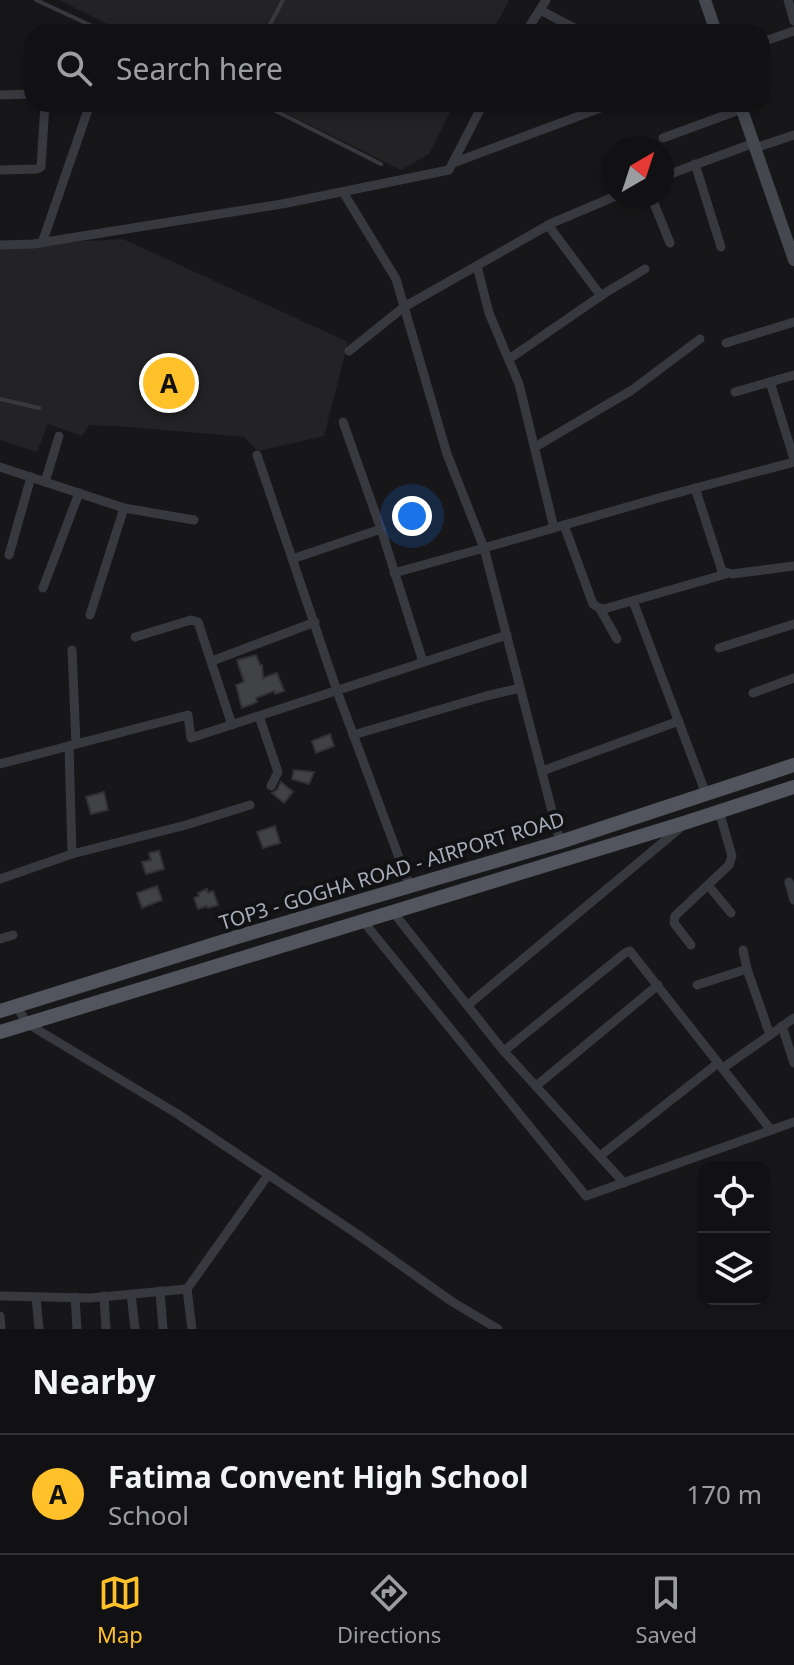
<!DOCTYPE html>
<style>
:root{--surface:#111113;--page:#1e1f21;--text:#f1f3f6;--muted:#9c9da0;--line:#303133;--accent:#ffc129}
body{margin:0;font-family:"Noto Sans",sans-serif;background:var(--page);color:var(--text)}
.controls{position:absolute;right:24px;bottom:24px;display:grid;overflow:hidden;border-radius:16px;box-shadow:0 4px 12px #0003}
.controls button{width:72px;height:72px;display:grid;place-items:center;padding:0;border:0;border-bottom:2px solid var(--line);background:var(--surface);color:var(--text);font:40px sans-serif}
.compass{position:absolute;left:602px;top:136px;width:72px;height:72px;border-radius:50%;background:var(--surface);box-shadow:0 4px 12px #0003;rotate:39deg}
.you{position:absolute;left:412px;top:516px;width:28px;height:28px;margin:-20px;border:6px solid #fff;border-radius:50%;background:#1a73e8;box-shadow:0 0 0 12px #1a73e833}
.badge{display:grid;place-items:center;width:52px;height:52px;border-radius:50%;background:var(--accent);color:#111;font-size:26px;font-weight:700}
.pin{position:absolute;translate:-50% -50%;border:4px solid #fff;box-shadow:0 2px 8px #0006}
.list{margin:0;padding:0;list-style:none}
h2{display:flex;justify-content:space-between;align-items:center;height:104px;margin:0;padding:0 32px;font-size:34px}
h2 small{font-size:26px;font-weight:400;color:var(--muted)}
.list li{display:grid;grid-template-columns:52px 1fr auto;gap:24px;align-items:center;box-sizing:border-box;height:120px;padding:0 32px;border-top:2px solid var(--line)}
.list b{display:block;font-size:30px;white-space:nowrap}
.list p{margin:0;font-size:26px;white-space:nowrap;color:var(--muted)}
.list em{font-size:26px;font-style:normal;color:var(--muted)}
.icon{flex:none;width:44px;height:44px;fill:none;stroke:currentColor;stroke-width:2;stroke-linecap:round;stroke-linejoin:round}
.map{position:relative;flex:none;width:794px;height:1329px;overflow:hidden}
.search{position:absolute;background:var(--surface);box-shadow:0 4px 12px #0003;left:24px;right:24px;top:24px;height:88px;display:flex;align-items:center;gap:20px;box-sizing:border-box;padding:0 28px;border-radius:24px;color:var(--muted);font-size:30px}
.sheet{height:224px;background:var(--surface)}
nav{display:flex;justify-content:space-around;align-items:center;box-sizing:border-box;height:112px;border-top:2px solid var(--line);background:var(--surface);font-size:22px;color:var(--muted)}
nav a{display:grid;justify-items:center;gap:4px}
nav .on{color:var(--accent)}
.map>svg:first-child{display:block}
.built{fill:#232326}
.building{fill:#414246;stroke:#313135;stroke-width:2}
.lines{fill:none;stroke-linecap:round;stroke-linejoin:round}
.lane{stroke:#38383f;stroke-width:4}
.street{stroke:#38383f;stroke-width:9}
.secondary{stroke:#45474f;stroke-width:12}
.primary{stroke:#53555e;stroke-width:14}
.labels{text-anchor:middle;stroke-width:8;stroke-linejoin:round;paint-order:stroke}
.street-label{font-size:20px;fill:#a8adba;stroke:#121214}
</style>
<div class="map">
<svg width="794" height="1329" viewBox="0 0 794 1329">
<rect width="100%" height="100%" fill="#171719"/>
<g class="built">
<polygon points="59,0 509,0 492,32 123,32"/>
<polygon points="268,104 454,104 429,154 401,170"/>
<polygon points="123,239 348,342 324,436 258,451 244,437 130,427 89,425 82,436 48,424 37,452 0,440 0,246"/>
</g>
<g class="building">
<polygon points="256,655 260,665 262,665 263,678 277,673 284,691 275,694 274,691 256,698 257,702 242,708 236,685 244,682 237,660"/>
<polygon points="330,734 334,746 316,753 312,741"/>
<polygon points="294,770 314,772 309,784 292,779"/>
<polygon points="281,782 293,792 284,803 272,793 277,790"/>
<polygon points="104,792 108,810 91,814 86,797"/>
<polygon points="275,826 280,843 263,848 257,832"/>
<polygon points="159,851 164,869 146,874 142,862 151,860 149,853"/>
<polygon points="157,886 162,900 142,908 137,893"/>
<polygon points="207,889 208,893 213,891 218,905 208,908 207,906 198,909 194,898 199,896 198,893"/>
</g>
<g class="lines">
<g class="lane">
<polyline points="36,0 105,32"/>
<polyline points="266,32 283,0"/>
<polyline points="262,104 381,164"/>
<polyline points="0,399 39,408"/>
</g>
<g class="street">
<polyline points="788,0 794,21"/>
<polyline points="540,10 582,32"/>
<polyline points="526,32 546,0"/>
<polyline points="762,42 794,31"/>
<polyline points="0,95 32,94"/>
<polyline points="663,138 742,109"/>
<polyline points="755,148 794,135"/>
<polyline points="453,163 611,104"/>
<polyline points="695,164 721,247"/>
<polyline points="0,170 37,169 41,167 45,104"/>
<polyline points="662,177 754,143"/>
<polyline points="343,192 396,279 447,454 484,548 394,573"/>
<polyline points="651,196 670,243"/>
<polyline points="548,225 601,296"/>
<polyline points="42,243 90,104"/>
<polyline points="0,245 33,244 282,204 449,170 483,104"/>
<polyline points="477,266 489,313 519,384 554,528"/>
<polyline points="726,343 794,322"/>
<polyline points="349,351 404,307 552,223 616,196"/>
<polyline points="509,359 605,293 645,269"/>
<polyline points="770,382 794,459"/>
<polyline points="735,392 794,375"/>
<polyline points="343,422 381,529 423,662"/>
<polyline points="535,447 632,390 700,339"/>
<polyline points="257,455 337,691 410,887"/>
<polyline points="0,467 124,508 194,520"/>
<polyline points="45,482 59,436"/>
<polyline points="695,488 722,571 732,574 794,566"/>
<polyline points="564,525 593,604 597,607 604,609 726,574"/>
<polyline points="9,555 31,477"/>
<polyline points="292,559 381,529"/>
<polyline points="43,588 79,493"/>
<polyline points="633,601 706,794"/>
<polyline points="600,609 617,639"/>
<polyline points="90,615 124,508"/>
<polyline points="135,637 191,620 198,622 232,725"/>
<polyline points="719,648 794,624"/>
<polyline points="72,650 76,744"/>
<polyline points="212,661 315,622"/>
<polyline points="753,693 794,678"/>
<polyline points="259,716 278,772 271,786"/>
<polyline points="353,735 486,696 520,688"/>
<polyline points="69,746 72,854"/>
<polyline points="0,764 188,715 191,738 507,635"/>
<polyline points="542,771 679,721"/>
<polyline points="560,842 484,548 662,497 794,462"/>
<polyline points="0,879 72,854 186,825 250,805"/>
<polyline points="789,882 794,900"/>
<polyline points="708,885 731,913"/>
<polyline points="393,912 502,1049 624,1183"/>
<polyline points="363,921 586,1196 794,1122"/>
<polyline points="0,939 13,935"/>
<polyline points="691,945 674,923 675,916 729,865 732,856 719,811"/>
<polyline points="743,950 747,969 770,1035"/>
<polyline points="697,985 747,969"/>
<polyline points="468,1005 680,828"/>
<polyline points="16,1006 28,1024 176,1113 357,1234 451,1301 498,1329"/>
<polyline points="782,1026 794,1063"/>
<polyline points="504,1051 625,953 630,951 771,1130"/>
<polyline points="723,1068 794,1018"/>
<polyline points="536,1086 658,985"/>
<polyline points="600,1156 718,1063"/>
<polyline points="187,1289 192,1329"/>
<polyline points="160,1291 163,1329"/>
<polyline points="131,1294 135,1329"/>
<polyline points="0,1296 90,1298 187,1289 268,1175"/>
<polyline points="104,1296 106,1329"/>
<polyline points="36,1297 39,1329"/>
<polyline points="75,1297 77,1329"/>
<polyline points="0,1316 1,1329"/>
</g>
<g class="secondary">
<polyline points="705,0 716,32"/>
<polyline points="740,104 794,260"/>
</g>
<g class="primary">
<polyline points="0,1011 237,937 560,842 794,765"/>
<polyline points="0,1032 687,822 794,787"/>
</g>
</g>
<g class="labels">
<g class="street-label">
<text transform="translate(392 871) rotate(-17)" y="7">TOP3 - GOGHA ROAD - AIRPORT ROAD</text>
</g>
</g>
</svg>
<div class="controls">
<button><svg class="icon" aria-label="locate" viewBox="0 0 24 24"><circle cx="12" cy="12" r="6"/><path d="M12 2v4M12 18v4M2 12h4M18 12h4"/></svg></button>
<button><svg class="icon" aria-label="layers" viewBox="0 0 24 24"><path d="M12 4l9 5-9 5-9-5zM3 14l9 5 9-5"/></svg></button>
</div>
<svg class="compass" viewBox="-18 -18 36 36"><path d="M0-13l5 13h-10z" fill="#e53935"/><path d="M0 13l5-13h-10z" fill="#9c9da0"/></svg>
<div class="you"></div>
<div class="pin badge" style="left:169px;top:383px">A</div>
<div class="search"><svg class="icon" aria-label="search" viewBox="0 0 24 24"><circle cx="10" cy="10" r="6"/><path d="M15 15l6 6"/></svg>Search here</div>
</div>
<section class="sheet">
<h2>Nearby<small></small></h2>
<ul class="list">
<li><span class="badge">A</span><div><b>Fatima Convent High School</b><p>School</p></div><em>170 m</em></li>
</ul>
</section>
<nav>
<a class="on"><svg class="icon" aria-label="map" viewBox="0 0 24 24"><path d="M3 6l6-2 6 2 6-2v14l-6 2-6-2-6 2zM9 4v14M15 6v14"/></svg>Map</a>
<a><svg class="icon" aria-label="directions" viewBox="0 0 24 24"><path d="M12 3l9 9-9 9-9-9zM9 14v-3h6M13 9l2 2-2 2"/></svg>Directions</a>
<a><svg class="icon" aria-label="saved" viewBox="0 0 24 24"><path d="M7 4h10v16l-5-4-5 4z"/></svg>Saved</a>
</nav>
